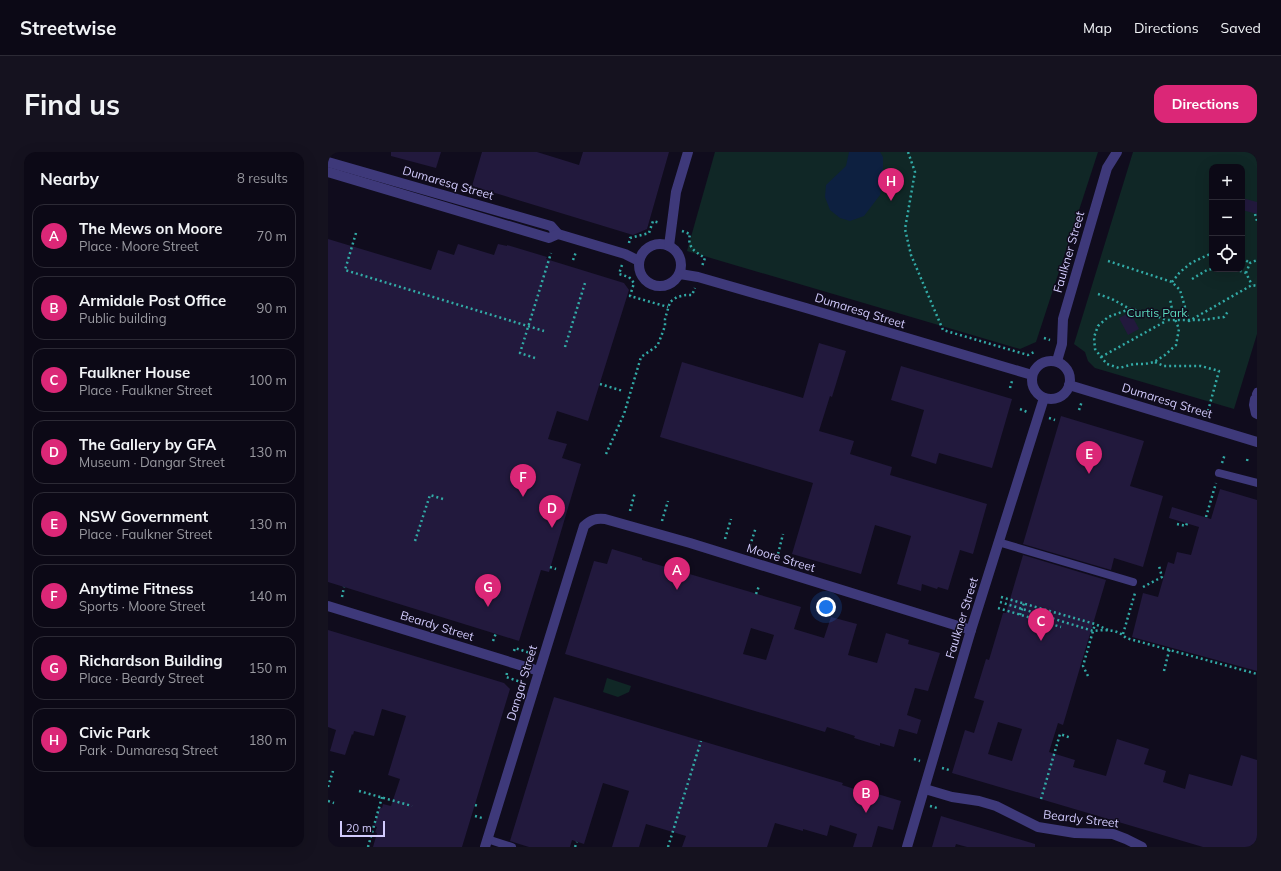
<!DOCTYPE html>
<meta charset="utf-8">
<style>
:root{--surface:#0c0916;--page:#15121f;--text:#f1f3f6;--muted:#9a9aa1;--line:#2c2a35;--accent:#db2777}
body{margin:0;font-family:Mulish,sans-serif;background:var(--page);color:var(--text)}
.controls{position:absolute;right:12px;top:12px;display:grid;overflow:hidden;border-radius:8px;box-shadow:0 4px 16px #0002}
.controls button{width:36px;height:36px;display:grid;place-items:center;padding:0;border:0;border-bottom:1px solid var(--line);background:var(--surface);color:var(--text);font:20px sans-serif}
.scale{position:absolute;left:12px;bottom:10px;width:45px;box-sizing:border-box;padding-left:4px;border:2px solid #d2cbfd;border-top:0;font-size:11px;line-height:14px;white-space:nowrap;color:#d2cbfd;-webkit-text-stroke:3px #100c1d;paint-order:stroke}
.you{position:absolute;left:498px;top:455px;width:14px;height:14px;margin:-10px;border:3px solid #fff;border-radius:50%;background:#1a73e8;box-shadow:0 0 0 6px #1a73e833}
.badge{display:grid;place-items:center;width:26px;height:26px;border-radius:50%;background:var(--accent);color:#fff;font-size:13px;font-weight:700}
.pin{position:absolute;translate:-50% -33px;filter:drop-shadow(0 1px 2px #0008)}
.pin::after{content:'';position:absolute;top:21px;width:14px;height:12px;background:inherit;clip-path:polygon(0 0,100% 0,50% 100%)}
.list{margin:0;padding:0;list-style:none}
h2{display:flex;justify-content:space-between;align-items:center;height:52px;margin:0;padding:0 16px;font-size:17px}
h2 small{font-size:13px;font-weight:400;color:var(--muted)}
.list li{display:grid;grid-template-columns:26px 1fr auto;gap:12px;align-items:center;box-sizing:border-box;height:64px;margin:0 8px 8px;padding:0 8px;border:1px solid var(--line);border-radius:12px}
.list b{display:block;font-size:15px;white-space:nowrap}
.list p{margin:0;font-size:13px;white-space:nowrap;color:var(--muted)}
.list em{font-size:13px;font-style:normal;color:var(--muted)}
.icon{flex:none;width:22px;height:22px;fill:none;stroke:currentColor;stroke-width:2;stroke-linecap:round;stroke-linejoin:round}
.map{position:relative;flex:none;width:929px;height:695px;overflow:hidden;border-radius:12px}
header{display:flex;align-items:center;gap:24px;box-sizing:border-box;height:56px;padding:0 20px;background:var(--surface);border-bottom:1px solid var(--line)}
header strong{font-size:19px}
nav{display:flex;gap:22px;margin-inline-start:auto;font-size:14px}
.intro{display:flex;align-items:center;justify-content:space-between;box-sizing:border-box;height:96px;padding:0 24px}
h1{margin:0;font-size:28px}
.button{padding:10px 18px;border-radius:12px;background:var(--accent);color:#fff;font-size:14px;font-weight:700}
main{display:flex;gap:24px;padding:0 24px}
aside{flex:1;background:var(--surface);border-radius:12px;box-shadow:0 4px 16px #0002}
.map>svg:first-child{display:block}
.green{fill:#102726;fill-rule:evenodd}
.water{fill:#0d2040}
.building{fill:#22193d;fill-rule:evenodd}
.lines{fill:none;stroke-linecap:round;stroke-linejoin:round}
.path{stroke:#32aaa6;stroke-width:2.5;stroke-dasharray:2 3;stroke-linecap:butt}
.lane{stroke:#3e397a;stroke-width:8}
.street{stroke:#3e397a;stroke-width:10}
.labels{text-anchor:middle;stroke-width:3;stroke-linejoin:round;paint-order:stroke}
.street-label{font-size:12px;fill:#d2cbfd;stroke:#100c1d}
.park-label{font-size:12px;fill:#5bd9bd;stroke:#100c1d}
</style>
<header>
<strong>Streetwise</strong>
<nav><a>Map</a><a>Directions</a><a>Saved</a></nav>
</header>
<div class="intro"><h1>Find us</h1><a class="button">Directions</a></div>
<main>
<aside>
<h2>Nearby<small>8 results</small></h2>
<ul class="list">
<li><span class="badge">A</span><div><b>The Mews on Moore</b><p>Place · Moore Street</p></div><em>70 m</em></li>
<li><span class="badge">B</span><div><b>Armidale Post Office</b><p>Public building</p></div><em>90 m</em></li>
<li><span class="badge">C</span><div><b>Faulkner House</b><p>Place · Faulkner Street</p></div><em>100 m</em></li>
<li><span class="badge">D</span><div><b>The Gallery by GFA</b><p>Museum · Dangar Street</p></div><em>130 m</em></li>
<li><span class="badge">E</span><div><b>NSW Government</b><p>Place · Faulkner Street</p></div><em>130 m</em></li>
<li><span class="badge">F</span><div><b>Anytime Fitness</b><p>Sports · Moore Street</p></div><em>140 m</em></li>
<li><span class="badge">G</span><div><b>Richardson Building</b><p>Place · Beardy Street</p></div><em>150 m</em></li>
<li><span class="badge">H</span><div><b>Civic Park</b><p>Park · Dumaresq Street</p></div><em>180 m</em></li>
</ul>
</aside>
<div class="map">
<svg width="929" height="695" viewBox="0 0 929 695">
<rect width="100%" height="100%" fill="#100c1d"/>
<g class="green">
<polygon points="387,0 770,0 708,190 692,197 359,99"/>
<path d="M805,0H929V182L906,257L767,216L760,209L757,200L746,192ZM884,15H914V117H884Z"/>
<polygon points="279,526 303,534 301,540 290,545 275,540"/>
</g>
<polygon class="water" points="521,0 552,0 555,5 555,28 552,43 536,64 522,69 512,66 502,58 497,45 498,33 518,14"/>
<g class="building">
<polygon points="63,0 113,0 108,16 63,4"/>
<polygon points="154,0 209,0 251,13 255,0 341,0 319,77 305,83 144,34"/>
<polygon points="914,46 929,50 929,62 914,58"/>
<polygon points="0,87 103,118 110,98 126,103 130,92 166,103 170,92 179,94 179,93 219,105 218,107 296,131 301,138 260,269 229,259 220,287 239,292 234,306 253,312 221,420 213,418 191,489 0,430"/>
<polygon points="802,160 811,177 800,183 791,166"/>
<polygon points="491,191 518,199 504,245 502,244 491,279 526,289 522,302 564,315 562,323 659,352 645,402 632,398 620,438 610,435 609,437 594,432 593,439 569,432 583,384 547,373 533,422 464,402 485,331 332,285 354,210 475,246"/>
<polygon points="573,214 684,247 664,316 611,301 608,312 583,304 596,258 563,248"/>
<polygon points="733,264 816,289 802,334 835,344 815,415 786,406 783,418 695,392"/>
<polygon points="892,337 929,348 929,519 804,485 815,441 830,445 840,410 846,412 849,400 863,403 871,375 841,366 844,355 883,367"/>
<path d="M284,397L314,406V408L473,455L466,477L496,486L503,465L529,472L520,503L549,511L558,481L581,488L580,492L612,501L600,539L587,536L579,563L593,568L589,582L571,577L566,595L552,591V594L526,586L527,584L499,575L497,580L237,502L266,409L279,412ZM423,476L446,483L438,508L415,502Z"/>
<path d="M695,403L778,428L735,573L730,571L721,600L747,608L745,615L778,624L789,587L821,597L816,612L838,619L835,630L857,637L861,622L904,634L913,603L929,608V695H875L624,621L637,578L646,581L656,549L646,546L658,507L661,508L675,461H678ZM670,570L694,577L684,609L660,602Z"/>
<polygon points="0,478 153,524 176,531 182,537 134,695 45,695 49,681 47,680 49,675 46,674 52,655 54,656 55,652 63,654 72,627 60,623 78,564 54,557 46,584 26,579 25,583 24,582 17,603 2,599 8,578 0,575"/>
<polygon points="226,545 515,631 514,633 542,642 543,640 573,649 565,678 550,674 544,695 525,695 529,682 502,673 499,684 475,677 475,679 447,671 439,695 354,695 358,684 318,672 311,695 284,695 301,639 275,631 256,692 244,688 242,695 201,695 188,691 182,689"/>
<polygon points="613,664 707,692 707,695 639,695 628,692 627,695 604,695"/>
</g>
<g class="lines">
<g class="path">
<polyline points="580,0 587,20 577,77 583,103 615,178 700,203 708,199"/>
<polyline points="927,62 929,69"/>
<path d="M354,79L362,82C359,95 366,99 377,106L374,114"/>
<polyline points="28,81 17,118 216,179"/>
<polyline points="301,91 302,86 321,81 325,69 332,71"/>
<polyline points="914,106 922,111"/>
<polyline points="245,108 248,100"/>
<polyline points="780,109 844,130 852,138 861,169 924,133 929,134"/>
<polyline points="294,113 291,122 301,125 306,131 302,144 340,155"/>
<polyline points="907,117 918,121 924,133"/>
<polyline points="918,121 922,111 929,108"/>
<polyline points="864,127 879,118 884,117"/>
<polyline points="844,130 852,120 863,111 884,101"/>
<polyline points="770,142 784,147 802,157 817,160 839,168 874,168 896,165 901,158"/>
<polyline points="802,157 780,165 770,174 766,185 767,197 773,205 779,212 791,216 806,212 817,212 826,210 837,203 848,193 851,177 845,162 842,147"/>
<polyline points="716,186 722,188"/>
<polyline points="237,195 257,131"/>
<polyline points="773,205 838,169"/>
<polyline points="207,206 192,201 223,101"/>
<polyline points="827,210 836,214 873,214 891,219 880,259"/>
<polyline points="272,232 295,239"/>
<polyline points="682,236 684,229"/>
<polyline points="692,257 699,260"/>
<polyline points="751,258 754,249"/>
<polyline points="721,266 727,268"/>
<polyline points="278,302 296,262 313,205 329,194 331,190 337,174 337,167 342,150 349,145 358,143 364,143 367,136"/>
<polyline points="919,309 920,305"/>
<polyline points="894,311 897,302"/>
<polyline points="302,359 307,340"/>
<polyline points="878,365 888,331"/>
<polyline points="334,369 340,349"/>
<polyline points="849,372 858,374 859,371"/>
<polyline points="397,387 403,367"/>
<polyline points="87,389 102,343 115,347"/>
<polyline points="422,394 428,375"/>
<polyline points="450,402 455,382"/>
<polyline points="222,415 228,417"/>
<polyline points="815,435 834,425 831,414"/>
<polyline points="428,442 431,434"/>
<polyline points="14,445 16,435"/>
<polyline points="673,445 767,472 780,478"/>
<path d="M672,450L765,479C777,478 788,476 798,486L929,522"/>
<polyline points="670,456 733,475"/>
<polyline points="692,463 696,451"/>
<polyline points="795,482 807,441"/>
<polyline points="165,489 168,481"/>
<polyline points="186,499 187,496 202,501 203,498"/>
<polyline points="836,519 842,495"/>
<polyline points="179,521 178,525 196,531"/>
<polyline points="760,524 755,514 767,472"/>
<polyline points="586,607 592,609"/>
<polyline points="614,616 621,618"/>
<polyline points="0,635 5,619"/>
<polyline points="31,639 84,654"/>
<polyline points="713,647 732,582 743,586"/>
<polyline points="0,649 6,651"/>
<polyline points="147,653 150,654"/>
<polyline points="602,654 609,656"/>
<polyline points="147,664 154,666"/>
<polyline points="40,695 54,645"/>
<polyline points="247,695 249,690"/>
<polyline points="340,695 373,589"/>
</g>
<g class="lane">
<polyline points="928,242 929,240"/>
<polyline points="926,247 925,253 927,262 929,263"/>
<polyline points="891,321 929,331"/>
<polyline points="670,390 805,430"/>
<polyline points="159,687 184,695"/>
</g>
<g class="street">
<polyline points="0,10 223,74 230,82 297,102 311,109"/>
<polyline points="0,20 221,86 230,82"/>
<circle cx="332" cy="113" r="21"/>
<polyline points="341,94 348,40 360,0"/>
<polyline points="352,122 370,125 478,156 704,223"/>
<circle cx="723" cy="228" r="19"/>
<polyline points="729,209 734,192 735,167 779,16 789,0"/>
<polyline points="741,233 929,290"/>
<polyline points="0,454 211,519"/>
<polyline points="597,637 624,645 651,649 668,654 710,675 747,681 785,682 798,687 814,695"/>
<path d="M157,695L256,374C263,368 267,366 277,367L362,391L643,478"/>
<polyline points="579,695 643,478 716,246"/>
</g>
</g>
<g class="labels">
<g class="street-label">
<text transform="translate(120 31) rotate(16)" y="4">Dumaresq Street</text>
<text transform="translate(741 100) rotate(-74)" y="4">Faulkner Street</text>
<text transform="translate(532 159) rotate(17)" y="4">Dumaresq Street</text>
<text transform="translate(839 249) rotate(17)" y="4">Dumaresq Street</text>
<text transform="translate(453 406) rotate(17)" y="4">Moore Street</text>
<text transform="translate(634 466) rotate(-73)" y="4">Faulkner Street</text>
<text transform="translate(109 474) rotate(17)" y="4">Beardy Street</text>
<text transform="translate(194 531) rotate(-73)" y="4">Dangar Street</text>
<text transform="translate(753 667) rotate(7)" y="4">Beardy Street</text>
</g>
<g class="park-label">
<text x="829" y="165">Curtis Park</text>
</g>
</g>
</svg>
<div class="controls">
<button>+</button>
<button>−</button>
<button><svg class="icon" aria-label="locate" viewBox="0 0 24 24"><circle cx="12" cy="12" r="6"/><path d="M12 2v4M12 18v4M2 12h4M18 12h4"/></svg></button>
</div>
<div class="scale">20 m</div>
<div class="you"></div>
<div class="pin badge" style="left:349px;top:438px">A</div>
<div class="pin badge" style="left:538px;top:661px">B</div>
<div class="pin badge" style="left:713px;top:489px">C</div>
<div class="pin badge" style="left:224px;top:376px">D</div>
<div class="pin badge" style="left:761px;top:322px">E</div>
<div class="pin badge" style="left:195px;top:345px">F</div>
<div class="pin badge" style="left:160px;top:455px">G</div>
<div class="pin badge" style="left:563px;top:49px">H</div>
</div>
</main>
